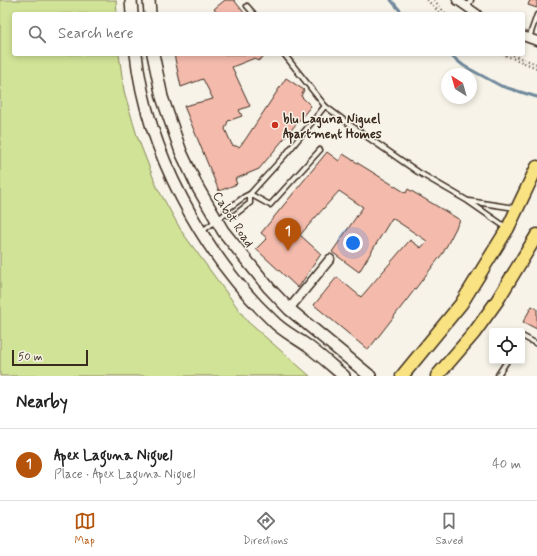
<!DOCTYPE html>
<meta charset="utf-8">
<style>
:root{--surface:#fff;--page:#f6f6f6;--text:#222;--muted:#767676;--line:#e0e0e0;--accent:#b45309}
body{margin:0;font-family:Mynerve,sans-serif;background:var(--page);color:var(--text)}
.controls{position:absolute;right:12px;bottom:12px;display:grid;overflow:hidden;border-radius:4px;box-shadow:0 2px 6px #0003}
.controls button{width:36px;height:36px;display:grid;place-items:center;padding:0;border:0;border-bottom:1px solid var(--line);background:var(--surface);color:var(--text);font:20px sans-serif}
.compass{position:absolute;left:441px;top:68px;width:36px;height:36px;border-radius:50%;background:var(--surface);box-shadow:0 2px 6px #0003;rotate:323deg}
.scale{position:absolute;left:12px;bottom:10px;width:76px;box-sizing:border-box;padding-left:4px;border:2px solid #3b2a1e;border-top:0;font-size:11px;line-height:14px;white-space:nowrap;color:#3b2a1e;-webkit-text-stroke:3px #f7f3e8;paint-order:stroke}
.you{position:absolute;left:353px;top:243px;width:14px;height:14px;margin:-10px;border:3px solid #fff;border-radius:50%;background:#1a73e8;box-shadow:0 0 0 6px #1a73e833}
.badge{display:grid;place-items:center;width:26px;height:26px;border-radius:50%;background:var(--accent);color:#fff;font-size:13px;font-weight:700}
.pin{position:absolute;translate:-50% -33px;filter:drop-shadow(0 1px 2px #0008)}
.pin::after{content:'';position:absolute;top:21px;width:14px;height:12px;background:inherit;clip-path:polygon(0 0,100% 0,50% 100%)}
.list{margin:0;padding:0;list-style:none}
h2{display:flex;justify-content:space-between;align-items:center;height:52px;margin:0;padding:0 16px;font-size:17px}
h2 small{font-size:13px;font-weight:400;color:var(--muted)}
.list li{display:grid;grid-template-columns:26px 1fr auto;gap:12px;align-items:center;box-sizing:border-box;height:72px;padding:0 16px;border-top:1px solid var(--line)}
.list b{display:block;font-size:15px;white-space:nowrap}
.list p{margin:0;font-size:13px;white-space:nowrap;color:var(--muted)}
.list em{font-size:13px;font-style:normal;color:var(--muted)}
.icon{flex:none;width:22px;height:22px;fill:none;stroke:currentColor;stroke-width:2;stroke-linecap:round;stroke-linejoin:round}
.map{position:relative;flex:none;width:537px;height:376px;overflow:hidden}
.search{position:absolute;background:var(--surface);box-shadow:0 2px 6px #0003;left:12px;right:12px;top:12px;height:44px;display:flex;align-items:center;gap:10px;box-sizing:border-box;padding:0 14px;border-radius:4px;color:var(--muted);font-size:15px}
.sheet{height:124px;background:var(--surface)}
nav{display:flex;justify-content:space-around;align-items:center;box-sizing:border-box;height:56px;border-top:1px solid var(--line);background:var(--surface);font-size:11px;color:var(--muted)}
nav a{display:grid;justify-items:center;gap:2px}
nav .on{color:var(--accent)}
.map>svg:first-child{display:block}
.green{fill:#d1e397;stroke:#86865a}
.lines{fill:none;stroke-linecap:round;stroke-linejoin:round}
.stream{stroke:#6f899c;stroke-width:3}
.building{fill:#f4bbac;stroke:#3b2a1e}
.service-casing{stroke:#3b2a1e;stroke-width:7}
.minor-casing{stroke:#3b2a1e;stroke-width:11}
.secondary-casing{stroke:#3b2a1e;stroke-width:14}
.primary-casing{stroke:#3b2a1e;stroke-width:15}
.path{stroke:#3b2a1e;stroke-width:2;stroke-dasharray:1 3;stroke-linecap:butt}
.service{stroke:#f7f3e8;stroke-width:4}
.minor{stroke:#f7f3e8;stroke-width:8}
.secondary{stroke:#f7f3e8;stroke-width:11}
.primary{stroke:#f8e281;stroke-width:12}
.poi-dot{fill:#c8321e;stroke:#f7f3e8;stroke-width:1.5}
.labels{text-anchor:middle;stroke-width:3;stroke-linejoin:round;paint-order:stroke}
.poi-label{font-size:13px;font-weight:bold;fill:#3b2a1e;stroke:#f7f3e8;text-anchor:start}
.street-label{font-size:13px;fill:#3b2a1e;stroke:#f7f3e8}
</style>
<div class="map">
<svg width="537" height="376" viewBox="0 0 537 376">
<rect width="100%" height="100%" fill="#f7f3e8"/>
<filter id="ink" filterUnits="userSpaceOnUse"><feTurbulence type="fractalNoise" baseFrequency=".025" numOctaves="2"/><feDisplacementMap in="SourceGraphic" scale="8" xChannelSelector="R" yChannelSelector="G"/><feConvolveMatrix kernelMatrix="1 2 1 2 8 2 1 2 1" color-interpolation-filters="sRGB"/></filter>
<g filter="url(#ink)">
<polygon class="green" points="0,0 116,0 117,14 14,14 14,54 119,54 124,91 137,136 157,187 182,232 248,322 310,376 0,376"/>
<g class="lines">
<g class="stream">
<polyline points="391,0 403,14"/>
<polyline points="449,54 464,66 501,86 537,97"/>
</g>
</g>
<g class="building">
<polygon points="225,0 234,0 245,14 218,14 214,9"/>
<polygon points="530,0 537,0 537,8 528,5"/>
<polygon points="174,54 267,54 258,61 255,58 232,67 250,106 239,110 242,116 228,121 225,129 232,145 239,147 245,140 286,78 304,90 301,96 311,106 259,169 235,179 237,184 219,191 184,106 213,99 203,79 181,87"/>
<polygon points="327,152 339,161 343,154 406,193 408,189 460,220 443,253 368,350 314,305 337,277 361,297 410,240 421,248 427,241 392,218 359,272 332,252 363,207 339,191 300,235 321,254 298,288 256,249 267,238 261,233"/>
<polygon points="532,306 537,309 537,329 523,322"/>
</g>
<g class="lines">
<g class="service-casing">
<g id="service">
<polyline points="247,6 254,14"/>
<polyline points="467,8 471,0"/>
<polyline points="529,38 537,15"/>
<polyline points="284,54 325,106 353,127 418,172 468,201 507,228"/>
<polyline points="250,194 250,203 233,216 225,214 226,210 244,197 250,194 287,153 325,106"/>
<polyline points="250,194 270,205 320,150"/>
<polyline points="469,201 515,208"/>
<polyline points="201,232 225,214"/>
<polyline points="522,336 537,344"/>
<polyline points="499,376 498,375 507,361"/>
</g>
</g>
<g class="minor-casing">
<g id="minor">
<polyline points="457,0 477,14"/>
<polyline points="523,36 537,41"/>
<polyline points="289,309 330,259"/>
</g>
</g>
<g class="secondary-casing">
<g id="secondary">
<polyline points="131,0 132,14"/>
<polyline points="149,0 150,14"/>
<path d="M136,54C147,151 202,253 272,320C282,331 297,338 309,347C321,356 332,366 344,376"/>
<polyline points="153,54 162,97 181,152 198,188 223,231 269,288 289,309 370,376"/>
</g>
</g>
<g class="primary-casing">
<g id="primary">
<polyline points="402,376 461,304 508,228 537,167"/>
<polyline points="437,376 474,333 497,301 537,235"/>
</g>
</g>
<g class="path">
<polyline points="427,0 441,14"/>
<polyline points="434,0 446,14"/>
<polyline points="502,54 537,68"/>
<polyline points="509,54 537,64"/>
</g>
<use href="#service" class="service"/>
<use href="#minor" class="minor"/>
<use href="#secondary" class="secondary"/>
<use href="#primary" class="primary"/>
</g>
</g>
<circle class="poi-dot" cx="275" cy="125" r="4"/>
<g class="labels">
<g class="poi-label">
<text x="283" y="123">blu Laguna Niguel<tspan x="283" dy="15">Apartment Homes</tspan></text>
</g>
<g class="street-label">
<text transform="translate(234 219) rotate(57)" y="5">Cabot Road</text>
</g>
</g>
</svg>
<div class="controls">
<button><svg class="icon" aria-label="locate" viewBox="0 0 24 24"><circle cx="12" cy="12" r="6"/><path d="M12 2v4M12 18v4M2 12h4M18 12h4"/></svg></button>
</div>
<svg class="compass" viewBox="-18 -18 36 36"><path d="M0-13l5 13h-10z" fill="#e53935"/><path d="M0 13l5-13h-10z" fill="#767676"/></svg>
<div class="scale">50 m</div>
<div class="you"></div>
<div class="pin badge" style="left:288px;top:251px">1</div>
<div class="search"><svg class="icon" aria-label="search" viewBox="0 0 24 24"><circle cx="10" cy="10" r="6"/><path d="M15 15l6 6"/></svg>Search here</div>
</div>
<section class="sheet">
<h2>Nearby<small></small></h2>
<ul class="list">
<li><span class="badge">1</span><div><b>Apex Laguna Niguel</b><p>Place · Apex Laguna Niguel</p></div><em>40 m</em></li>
</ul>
</section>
<nav>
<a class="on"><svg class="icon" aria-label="map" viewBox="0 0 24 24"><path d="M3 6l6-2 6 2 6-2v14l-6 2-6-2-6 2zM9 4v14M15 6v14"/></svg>Map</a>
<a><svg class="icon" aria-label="directions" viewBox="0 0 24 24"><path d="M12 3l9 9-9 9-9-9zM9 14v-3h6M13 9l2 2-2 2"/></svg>Directions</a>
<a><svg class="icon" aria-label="saved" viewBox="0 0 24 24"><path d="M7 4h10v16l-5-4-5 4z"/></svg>Saved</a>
</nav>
